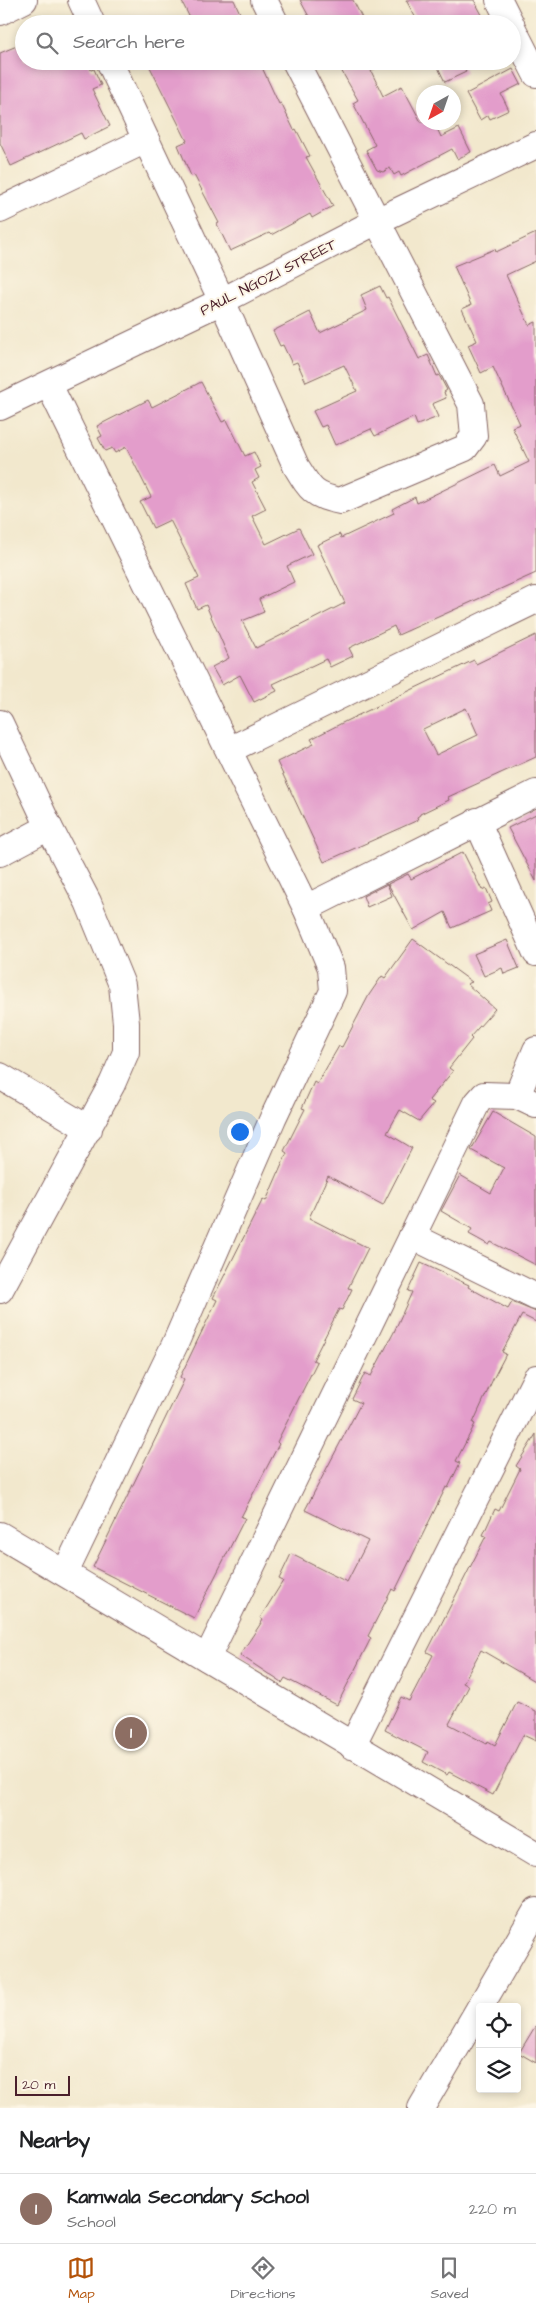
<!DOCTYPE html>
<style>
:root{--surface:#fff;--page:#f6f6f6;--text:#202124;--muted:#757577;--line:#e0e0e0;--accent:#b45309}
body{margin:0;font-family:"Architects Daughter",sans-serif;background:var(--page);color:var(--text)}
.controls{position:absolute;right:15px;bottom:15px;display:grid;overflow:hidden;border-radius:5px;box-shadow:0 2px 8px #0003}
.controls button{width:45px;height:45px;display:grid;place-items:center;padding:0;border:0;border-bottom:1px solid var(--line);background:var(--surface);color:var(--text);font:25px sans-serif}
.compass{position:absolute;left:416px;top:85px;width:45px;height:45px;border-radius:50%;background:var(--surface);box-shadow:0 2px 8px #0003;rotate:220deg}
.scale{position:absolute;left:15px;bottom:12px;width:55px;box-sizing:border-box;padding-left:5px;border:2px solid #4a1f2b;border-top:0;font-size:14px;line-height:18px;white-space:nowrap;color:#4a1f2b;-webkit-text-stroke:4px #fcf5e5;paint-order:stroke}
.you{position:absolute;left:239px;top:1131px;width:18px;height:18px;margin:-12px;border:4px solid #fff;border-radius:50%;background:#1a73e8;box-shadow:0 0 0 8px #1a73e833}
.badge{display:grid;place-items:center;width:32px;height:32px;border-radius:50%;background:var(--accent);color:#fff;font-size:16px;font-weight:700}
.pin{position:absolute;translate:-50% -50%;border:2px solid #fff;box-shadow:0 1px 5px #0006}
.list{margin:0;padding:0;list-style:none}
h2{display:flex;justify-content:space-between;align-items:center;height:65px;margin:0;padding:0 20px;font-size:21px}
h2 small{font-size:16px;font-weight:400;color:var(--muted)}
.list li{display:grid;grid-template-columns:32px 1fr auto;gap:15px;align-items:center;box-sizing:border-box;height:70px;padding:0 20px;border-top:1px solid var(--line)}
.list b{display:block;font-size:19px;white-space:nowrap}
.list p{margin:0;font-size:16px;white-space:nowrap;color:var(--muted)}
.list em{font-size:16px;font-style:normal;color:var(--muted)}
.icon{flex:none;width:28px;height:28px;fill:none;stroke:currentColor;stroke-width:2;stroke-linecap:round;stroke-linejoin:round}
.map{position:relative;flex:none;width:536px;height:2108px;overflow:hidden}
.search{position:absolute;background:var(--surface);box-shadow:0 2px 8px #0003;left:15px;right:15px;top:15px;height:55px;display:flex;align-items:center;gap:12px;box-sizing:border-box;padding:0 18px;border-radius:28px;color:var(--muted);font-size:19px}
.sheet{height:135px;background:var(--surface)}
nav{display:flex;justify-content:space-around;align-items:center;box-sizing:border-box;height:70px;border-top:1px solid var(--line);background:var(--surface);font-size:14px;color:var(--muted)}
nav a{display:grid;justify-items:center;gap:2px}
nav .on{color:var(--accent)}
.map>svg:first-child{display:block}
.building{fill:#e39dcb;fill-rule:evenodd}
.lines{fill:none;stroke-linecap:round;stroke-linejoin:round}
.minor-casing{stroke:#856564;stroke-width:28}
.minor{stroke:#fff;stroke-width:26}
.labels{text-anchor:middle;stroke-width:4;stroke-linejoin:round;paint-order:stroke}
.street-label{font-size:15px;fill:#4a1f2b;stroke:#fcf5e5}
</style>
<div class="map">
<svg width="536" height="2108" viewBox="0 0 536 2108">
<rect width="100%" height="100%" fill="#fcf5e5"/>
<filter id="ink" filterUnits="userSpaceOnUse"><feTurbulence type="fractalNoise" baseFrequency=".02" numOctaves="2"/><feDisplacementMap in="SourceGraphic" scale="10" xChannelSelector="R" yChannelSelector="G"/><feConvolveMatrix kernelMatrix="1 2 1 2 8 2 1 2 1" color-interpolation-filters="sRGB"/></filter>
<filter id="wash" filterUnits="userSpaceOnUse"><feTurbulence type="fractalNoise" baseFrequency=".0096" numOctaves="4" result="noise"/><feDisplacementMap in="SourceGraphic" scale="20" xChannelSelector="R" yChannelSelector="G"/><feGaussianBlur stdDeviation="1.12" result="paint"/><feColorMatrix in="noise" values="0 0 0 0 0 0 0 0 0 0 0 0 0 0 0 0 0 1.4 0 .05"/><feComposite in="paint" operator="in"/></filter>
<g filter="url(#wash)">
<rect width="100%" height="100%" fill="#f2e8cd"/>
<g id="blocks">
<g class="building">
<polygon points="181,0 234,0 245,24 193,24"/>
<polygon points="300,0 353,0 365,24 313,24"/>
<polygon points="406,0 474,0 487,24 419,24"/>
<polygon points="24,43 24,61 88,61 91,70 94,69 101,85 92,89 110,126 84,139 81,133 11,166 0,143 0,53"/>
<polygon points="147,61 259,61 279,104 281,103 294,130 296,129 310,156 306,157 333,206 312,218 310,214 271,235 269,233 230,251 217,224 219,223 194,175 191,176 178,145 187,141"/>
<polygon points="336,61 389,61 371,71 383,96 402,86 421,122 434,122 441,137 459,128 471,152 457,159 452,149 401,176 399,172 394,175 390,168 383,172 377,170 366,150 375,145 353,103 358,100"/>
<polygon points="435,61 461,61 466,72 445,82"/>
<polygon points="513,69 521,84 501,94 509,110 490,119 488,115 480,120 466,94"/>
<polygon points="536,233 536,261 506,275 529,325 536,322 536,573 398,635 394,626 349,648 353,656 330,667 326,659 273,684 277,691 254,702 240,675 222,685 212,667 229,658 206,605 197,609 186,584 199,578 170,520 153,528 140,502 151,497 126,447 115,453 112,448 105,451 98,438 102,436 97,426 148,400 152,407 201,382 222,422 227,420 245,456 254,452 261,467 255,470 259,478 252,482 266,509 252,516 266,544 299,528 312,554 287,566 294,582 259,599 264,612 242,621 256,648 345,603 317,545 340,534 341,538 394,513 392,509 415,497 417,503 495,465 500,476 529,462 512,427 520,424 493,367 481,373 468,345 477,341 462,309 471,305 454,266 495,249 496,252"/>
<polygon points="380,286 386,298 388,297 419,359 428,355 437,376 439,375 447,390 444,392 446,398 432,404 438,417 417,425 414,417 375,436 371,429 335,445 326,425 321,427 313,411 357,391 344,365 306,382 297,362 292,364 283,345 280,346 273,331 310,312 320,333 367,310 361,295"/>
<path d="M536,635V757L448,797L449,800L420,814V815L417,817L418,820L324,862L277,762L314,744L311,739L346,721L474,660L476,664ZM466,708L478,735L436,755L423,729Z"/>
<polygon points="536,814 536,881 508,828"/>
<polygon points="463,852 482,890 486,888 492,902 488,904 491,911 452,928 445,912 413,930 388,884 408,874 411,879"/>
<polygon points="387,884 392,896 367,907 363,896"/>
<polygon points="413,939 472,982 467,984 495,1009 470,1037 472,1039 449,1068 453,1071 429,1100 434,1103 419,1121 400,1110 387,1133 412,1148 383,1205 328,1176 309,1218 368,1248 348,1288 352,1289 342,1310 339,1309 313,1360 317,1362 277,1442 279,1444 241,1517 245,1518 194,1618 93,1567 184,1380 180,1377 217,1300 213,1298 263,1199 266,1201 287,1153 284,1151 305,1109 302,1108 314,1082 317,1084 339,1046 342,1047 369,995 382,976 385,978"/>
<polygon points="507,940 519,968 504,974 502,968 484,976 474,954"/>
<polygon points="493,1112 536,1137 536,1265 491,1242 489,1245 469,1234 472,1229 441,1211 460,1175 491,1193 504,1168 471,1150"/>
<polygon points="421,1263 469,1285 468,1287 508,1309 512,1302 536,1312 536,1322 522,1315 502,1352 506,1354 493,1379 473,1423 475,1424 456,1461 460,1463 448,1488 446,1487 395,1591 392,1589 368,1636 371,1638 337,1705 285,1678 282,1683 240,1655 263,1620 260,1618 283,1581 279,1579 291,1554 347,1582 368,1541 305,1510 361,1403 352,1399 365,1373 371,1376 394,1332 412,1292 408,1291"/>
<polygon points="536,1434 536,1682 481,1650 463,1683 469,1686 449,1724 487,1744 488,1741 495,1745 517,1702 536,1711 536,1741 523,1735 493,1795 449,1772 447,1775 423,1762 428,1752 385,1730 401,1697 409,1701 433,1655 427,1652 486,1536 483,1535 495,1509 499,1511 520,1469 516,1466"/>
<polygon points="536,2025 536,2063 519,2053"/>
</g>
</g>
</g>
<g filter="url(#ink)">
<use href="#blocks" fill-opacity="0" stroke="#856564" stroke-width="1"/>
<g class="lines">
<g class="minor-casing">
<g id="minor">
<polyline points="81,0 92,24"/>
<polyline points="264,0 276,24"/>
<polyline points="499,0 511,24"/>
<polyline points="0,12 24,0"/>
<polyline points="512,27 536,74"/>
<path d="M109,61L222,301L296,466C310,489 313,496 340,501L465,448L474,436L471,404L295,61"/>
<polyline points="0,210 146,140"/>
<polyline points="49,385 306,908 331,968 333,991 273,1118 175,1344 65,1573"/>
<polyline points="0,407 222,301 377,221 536,145"/>
<polyline points="0,723 49,827 88,902 122,985 126,1023 126,1052 112,1084 0,1290"/>
<polyline points="229,750 536,600"/>
<polyline points="477,821 536,953"/>
<polyline points="0,853 49,827"/>
<polyline points="306,908 536,793"/>
<polyline points="0,1076 89,1129"/>
<polyline points="517,1096 536,1050"/>
<polyline points="412,1236 536,1297"/>
<polyline points="0,1535 536,1854"/>
<polyline points="207,1658 477,1103 484,1095 517,1096 536,1105"/>
<polyline points="352,1746 536,1378"/>
<polyline points="480,2007 536,1911"/>
<polyline points="421,2108 480,2007"/>
</g>
</g>
<use href="#minor" class="minor"/>
</g>
</g>
<g class="labels">
<g class="street-label">
<text transform="translate(268 277) rotate(-27)" y="5">PAUL NGOZI STREET</text>
</g>
</g>
</svg>
<div class="controls">
<button><svg class="icon" aria-label="locate" viewBox="0 0 24 24"><circle cx="12" cy="12" r="6"/><path d="M12 2v4M12 18v4M2 12h4M18 12h4"/></svg></button>
<button><svg class="icon" aria-label="layers" viewBox="0 0 24 24"><path d="M12 4l9 5-9 5-9-5zM3 14l9 5 9-5"/></svg></button>
</div>
<svg class="compass" viewBox="-18 -18 36 36"><path d="M0-13l5 13h-10z" fill="#e53935"/><path d="M0 13l5-13h-10z" fill="#757577"/></svg>
<div class="scale">20 m</div>
<div class="you"></div>
<div class="pin badge" style="left:131px;top:1733px;background:#8d6e63">1</div>
<div class="search"><svg class="icon" aria-label="search" viewBox="0 0 24 24"><circle cx="10" cy="10" r="6"/><path d="M15 15l6 6"/></svg>Search here</div>
</div>
<section class="sheet">
<h2>Nearby<small></small></h2>
<ul class="list">
<li><span class="badge" style="background:#8d6e63">1</span><div><b>Kamwala Secondary School</b><p>School</p></div><em>220 m</em></li>
</ul>
</section>
<nav>
<a class="on"><svg class="icon" aria-label="map" viewBox="0 0 24 24"><path d="M3 6l6-2 6 2 6-2v14l-6 2-6-2-6 2zM9 4v14M15 6v14"/></svg>Map</a>
<a><svg class="icon" aria-label="directions" viewBox="0 0 24 24"><path d="M12 3l9 9-9 9-9-9zM9 14v-3h6M13 9l2 2-2 2"/></svg>Directions</a>
<a><svg class="icon" aria-label="saved" viewBox="0 0 24 24"><path d="M7 4h10v16l-5-4-5 4z"/></svg>Saved</a>
</nav>
